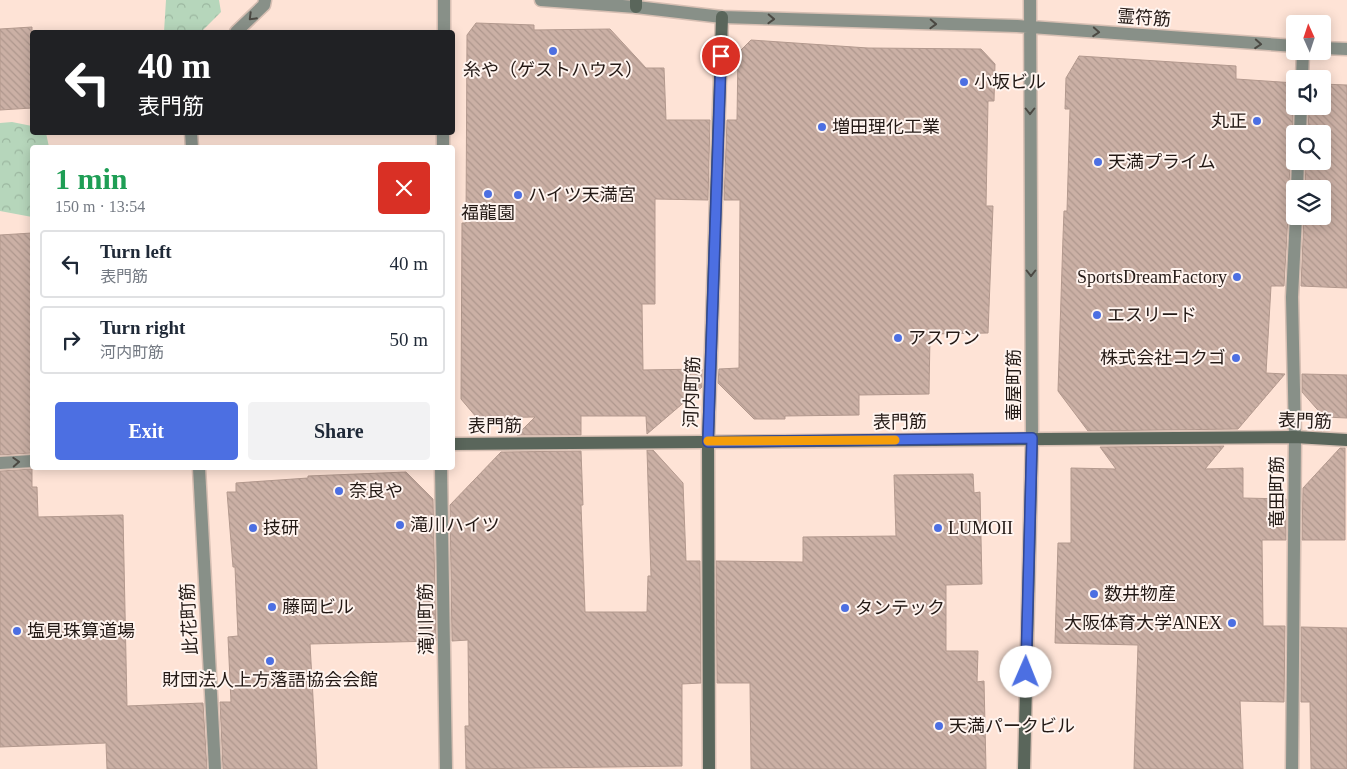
<!DOCTYPE html>
<meta charset="utf-8">
<style>
:root{--surface:#fff;--page:#f2f2f3;--text:#1f2937;--muted:#747a83;--line:#e0e1e3;--accent:#4c6fe2}
body{margin:0;font-family:"Times New Roman","Noto Sans JP",serif;background:var(--page);color:var(--text);height:100vh;display:flex;flex-direction:column;font-size:19px;white-space:nowrap}
*{box-sizing:border-box;margin:0}
p{font-size:16px;color:var(--muted)}
.icon{flex:none;width:28px;height:28px;fill:none;stroke:currentColor;stroke-width:2;stroke-linecap:round;stroke-linejoin:round}
.map{position:relative;flex:1;overflow:hidden}
.details{position:absolute;left:30px;top:145px;width:425px;height:325px;display:flex;flex-direction:column;background:var(--surface);border-radius:5px;box-shadow:0 2px 12px #0003}
.details>*{flex:none}
.guide{position:absolute;left:30px;top:30px;width:425px;height:105px;border-radius:5px;box-shadow:0 2px 12px #0003;background:#202124;color:#fff;overflow:hidden}
.needle{width:32px;rotate:357deg}
.fabs{position:absolute;left:1286px;top:15px;display:grid;gap:10px}
.fabs a{display:grid;place-items:center;width:45px;height:45px;border-radius:5px;background:var(--surface);box-shadow:0 2px 12px #0003;font-size:25px}
.pin{position:absolute;display:grid;place-items:center;width:42px;height:42px;color:#fff;margin:-21px;border:2px solid #fff;border-radius:50%;box-shadow:0 1px 5px #0007}
.me{position:absolute;width:55px;margin:-28px;rotate:1deg;stroke-linejoin:round;filter:drop-shadow(0 0 4px #0008)}
.turn{display:flex;align-items:center;gap:18px;height:105px;padding:0 25px;font-size:22px}
.turn .icon{width:65px;height:65px;stroke-width:2.5}
.turn b{display:block;font-size:35px;line-height:42px}
.round{display:grid;place-items:center;flex:none;width:52px;height:52px;border-radius:5px;background:var(--page)}
.summary{display:flex;align-items:center;justify-content:space-between;height:85px;padding:0 25px}
h1{font-size:30px;font-weight:800;line-height:38px;color:#1e9e55}
.action{display:flex;gap:10px;margin-top:auto;padding:10px 25px}
.action a{flex:1;height:58px;border-radius:5px;background:var(--accent);color:#fff;font-size:20px;font-weight:800;line-height:58px;text-align:center}
.action a+a{background:var(--page);color:var(--text)}
ul{padding:0;list-style:none}
li{display:flex;align-items:center;gap:15px;height:68px;margin:0 10px 8px;padding:0 15px;border:2px solid var(--line);border-radius:5px}
li div{flex:1}
li b{display:block;font-size:19px}
li em{font-style:normal}
.map>svg:first-child{display:block}
.forest{fill:url(#forest-crowns)}
.building{fill:url(#building-back-hatch);stroke:#b3998e}
.lines{fill:none;stroke-linecap:round;stroke-linejoin:round}
.lane-casing{stroke:#d7bfb3;stroke-width:15}
.street-casing{stroke:#d7bfb3;stroke-width:15}
.secondary-casing{stroke:#d7bfb3;stroke-width:15}
.lane{stroke:#889088;stroke-width:12}
.street{stroke:#889088;stroke-width:12}
.secondary{stroke:#5a665b;stroke-width:12}
.oneway{stroke:#4b4943}
.route-casing{stroke:#314893;stroke-width:12}
.route{stroke:#4c6fe2;stroke-width:9}
.slow{stroke:#f59e0b;stroke-width:9}
.poi-dot{fill:#4c6fe2;stroke:#fff4ef;stroke-width:2}
.labels{text-anchor:middle;stroke-width:4;stroke-linejoin:round;paint-order:stroke}
.street-label{font-size:18px;fill:#231915;stroke:#fff4ef}
.poi-label{font-size:18px;fill:#231915;stroke:#fff4ef;text-anchor:start}
</style>
<div class="map">
<svg width="1347" height="769" viewBox="0 0 1347 769">
<defs>
<pattern id="forest-crowns" width="20" height="18" patternUnits="userSpaceOnUse" patternTransform="scale(1.25)"><rect width="20" height="18" fill="#b6d6bb"/><path d="M2 6a3 3 0 1 1 6 0M12 15a3 3 0 1 1 6 0" fill="none" stroke="#9cb7a0"/></pattern>
<pattern id="building-back-hatch" width="6" height="6" patternUnits="userSpaceOnUse" patternTransform="scale(1.25)"><rect width="6" height="6" fill="#cbb0a5"/><path d="M-1 5l2 2M0 0l6 6M5-1l2 2" fill="none" stroke="#ae978d"/></pattern>
</defs>
<rect width="100%" height="100%" fill="#fee3d6"/>
<path class="forest" d="M 166,0 L 219,0 L 221,12 L 201,32 L 164,32 Z
M 12,122 L 32,126 L 32,132 L 46,133 L 49,147 L 32,148 L 32,217 L 0,211 L 0,123 Z"/>
<path class="building" d="M 476,23 L 534,25 L 534,30 L 610,29 L 646,68 L 664,68 L 666,120 L 710,120 L 708,200 L 655,199 L 655,304 L 642,304 L 643,370 L 702,369 L 702,387 L 647,434 L 646,416 L 581,416 L 581,435 L 517,435 L 535,417 L 477,418 L 461,399 L 462,223 L 466,223 L 467,35 Z
M 32,27 L 32,108 L 0,110 L 0,29 Z
M 751,40 L 868,48 L 981,49 L 995,64 L 994,101 L 988,101 L 986,206 L 993,206 L 988,333 L 930,334 L 929,394 L 859,395 L 859,415 L 785,416 L 785,419 L 754,419 L 718,383 L 719,369 L 739,368 L 740,200 L 724,200 L 727,120 L 737,120 L 738,53 Z
M 1079,56 L 1236,66 L 1236,79 L 1295,83 L 1292,134 L 1295,140 L 1295,154 L 1290,161 L 1289,189 L 1290,193 L 1295,197 L 1295,208 L 1289,211 L 1288,216 L 1284,286 L 1271,286 L 1266,373 L 1285,374 L 1238,429 L 1088,431 L 1058,391 L 1063,237 L 1064,211 L 1067,211 L 1070,109 L 1065,109 L 1066,78 Z
M 1322,84 L 1347,85 L 1347,288 L 1301,286 L 1304,216 L 1322,216 L 1322,189 L 1305,189 L 1306,161 L 1322,161 L 1322,134 L 1308,134 L 1309,106 L 1322,106 Z
M 32,233 L 32,453 L 0,455 L 0,235 Z
M 1302,374 L 1347,375 L 1347,418 L 1324,417 L 1302,392 Z
M 1224,446 L 1205,469 L 1243,468 L 1243,498 L 1286,499 L 1286,540 L 1262,540 L 1263,626 L 1285,626 L 1284,702 L 1240,701 L 1243,769 L 1134,769 L 1138,645 L 1055,643 L 1058,543 L 1071,543 L 1071,468 L 1116,469 L 1100,447 Z
M 1340,448 L 1345,448 L 1345,540 L 1302,540 L 1303,488 Z
M 647,450 L 653,450 L 683,483 L 686,561 L 700,561 L 701,683 L 682,684 L 682,766 L 466,769 L 465,726 L 469,726 L 468,640 L 452,641 L 450,505 L 501,452 L 581,451 L 583,505 L 581,505 L 585,612 L 647,612 L 648,576 L 651,576 Z
M 32,469 L 32,487 L 37,487 L 38,517 L 123,515 L 127,706 L 203,703 L 207,769 L 107,769 L 106,743 L 0,747 L 0,471 Z
M 406,472 L 433,499 L 436,641 L 310,644 L 317,769 L 223,769 L 220,702 L 231,702 L 228,637 L 238,636 L 235,567 L 233,567 L 227,492 L 236,492 L 236,483 L 308,478 L 308,476 Z
M 973,474 L 974,493 L 980,492 L 982,584 L 946,585 L 946,651 L 978,651 L 977,682 L 984,681 L 986,769 L 751,769 L 750,683 L 717,683 L 716,561 L 803,562 L 803,537 L 896,536 L 894,475 Z
M 1301,627 L 1347,628 L 1347,769 L 1311,769 L 1310,702 L 1301,702 Z"/>
<g class="lines">
<g class="lane-casing">
<path id="lane" d="M 444,32 L 444,0
M 443,148 L 443,132
M 441,468 L 446,769"/>
</g>
<g class="street-casing">
<path id="street" d="M 541,0 L 636,7 L 722,17 L 1017,26 L 1295,46
M 1030,0 L 1032,438
M 236,32 L 264,5 L 265,0
M 1322,48 L 1347,49
M 1302,79 L 1303,51
M 191,132 L 192,148
M 1300,134 L 1301,106
M 1297,189 L 1298,161
M 0,463 L 32,461
M 199,468 L 215,769
M 1292,769 L 1295,437 L 1292,297 L 1296,216"/>
</g>
<g class="secondary-casing">
<path id="secondary" d="M 636,7 L 636,0
M 452,444 L 1295,437 L 1347,440
M 709,769 L 708,442 L 722,17
M 1024,769 L 1032,438"/>
</g>
<use href="#lane" class="lane"/>
<use href="#street" class="street"/>
<use href="#secondary" class="secondary"/>
</g>
<defs><path id="oneway-chevron" d="M-2-3.5L2.5 0L-2 3.5" fill="none" stroke-width="1.6" stroke-linecap="round" stroke-linejoin="round" transform="scale(1.25)"/></defs>
<g class="oneway">
<use href="#oneway-chevron" transform="translate(252 17) rotate(135)"/>
<use href="#oneway-chevron" transform="translate(771 19) rotate(2)"/>
<use href="#oneway-chevron" transform="translate(933 24) rotate(2)"/>
<use href="#oneway-chevron" transform="translate(1096 32) rotate(4)"/>
<use href="#oneway-chevron" transform="translate(1258 44) rotate(4)"/>
<use href="#oneway-chevron" transform="translate(1030 111) rotate(90)"/>
<use href="#oneway-chevron" transform="translate(1031 273) rotate(90)"/>
<use href="#oneway-chevron" transform="translate(16 462) rotate(-3)"/>
</g>
<g class="lines">
<g class="route-casing">
<path id="route" d="M 721,56 L 708,442 L 1032,438 L 1026,672"/>
</g>
<use href="#route" class="route"/>
<path class="slow" d="M 708,441 L 895,440"/>
</g>
<g class="poi-dot">
<circle cx="553" cy="51" r="5"/>
<circle cx="964" cy="82" r="5"/>
<circle cx="1257" cy="121" r="5"/>
<circle cx="822" cy="127" r="5"/>
<circle cx="1098" cy="162" r="5"/>
<circle cx="488" cy="194" r="5"/>
<circle cx="518" cy="195" r="5"/>
<circle cx="1237" cy="277" r="5"/>
<circle cx="1097" cy="315" r="5"/>
<circle cx="898" cy="338" r="5"/>
<circle cx="1236" cy="358" r="5"/>
<circle cx="339" cy="491" r="5"/>
<circle cx="400" cy="525" r="5"/>
<circle cx="253" cy="528" r="5"/>
<circle cx="938" cy="528" r="5"/>
<circle cx="1094" cy="594" r="5"/>
<circle cx="272" cy="607" r="5"/>
<circle cx="845" cy="608" r="5"/>
<circle cx="1232" cy="623" r="5"/>
<circle cx="17" cy="631" r="5"/>
<circle cx="270" cy="661" r="5"/>
<circle cx="939" cy="726" r="5"/>
</g>
<g class="labels">
<g class="street-label">
<text transform="translate(1144 18) rotate(4)" y="6">霊符筋</text>
<text transform="translate(1014 385) rotate(-90)" y="6">壷屋町筋</text>
<text transform="translate(692 392) rotate(-88)" y="6">河内町筋</text>
<text transform="translate(1305 421) rotate(2)" y="6">表門筋</text>
<text transform="translate(900 422) rotate(-1)" y="6">表門筋</text>
<text x="495" y="432">表門筋</text>
<text transform="translate(1277 492) rotate(-90)" y="6">竜田町筋</text>
<text transform="translate(189 619) rotate(-93)" y="6">此花町筋</text>
<text transform="translate(426 619) rotate(-91)" y="6">滝川町筋</text>
</g>
<g class="poi-label">
<text x="553" y="76" text-anchor="middle">糸や（ゲストハウス）</text>
<text x="974" y="88">小坂ビル</text>
<text x="1247" y="127" text-anchor="end">丸正</text>
<text x="832" y="133">増田理化工業</text>
<text x="1108" y="168">天満プライム</text>
<text x="528" y="201">ハイツ天満宮</text>
<text x="488" y="219" text-anchor="middle">福龍園</text>
<text x="1227" y="283" text-anchor="end">SportsDreamFactory</text>
<text x="1107" y="321">エスリード</text>
<text x="908" y="344">アスワン</text>
<text x="1226" y="364" text-anchor="end">株式会社コクゴ</text>
<text x="349" y="497">奈良や</text>
<text x="410" y="531">滝川ハイツ</text>
<text x="263" y="534">技研</text>
<text x="948" y="534">LUMOII</text>
<text x="1104" y="600">数井物産</text>
<text x="282" y="613">藤岡ビル</text>
<text x="855" y="614">タンテック</text>
<text x="1222" y="629" text-anchor="end">大阪体育大学ANEX</text>
<text x="27" y="637">塩見珠算道場</text>
<text x="270" y="686" text-anchor="middle">財団法人上方落語協会会館</text>
<text x="949" y="732">天満パークビル</text>
</g>
</g>
</svg>
<div class="fabs">
<a><svg class="needle" viewBox="-14 -14 28 28"><path d="M0-13l5 13h-10z" fill="#e53935"/><path d="M0 13l5-13h-10z" fill="#747a83"/></svg></a>
<a><svg class="icon" aria-label="sound" viewBox="0 0 24 24"><path d="M4 9h4l5-4v14l-5-4H4zM17 9q2 3 0 6"/></svg></a>
<a><svg class="icon" aria-label="search" viewBox="0 0 24 24"><circle cx="10" cy="10" r="6"/><path d="M15 15l6 6"/></svg></a>
<a><svg class="icon" aria-label="layers" viewBox="0 0 24 24"><path d="M12 4l9 5-9 5-9-5zM3 14l9 5 9-5"/></svg></a>
</div>
<div class="pin" style="left:721px;top:56px;background:#d93025"><svg class="icon" aria-label="arrive" viewBox="0 0 24 24"><path d="M6 21V4h12l-3 4 3 4H6"/></svg></div>
<svg class="me" style="left:1026px;top:672px" viewBox="-20 -20 40 40"><circle r="19" fill="#fff"/><path d="M0-13L10 11 0 6-10 11z" fill="#4c6fe2"/></svg>
<div class="guide">
<div class="turn"><svg class="icon" aria-label="left" viewBox="0 0 24 24"><path d="M17 20v-9H6M10 6l-5 5 5 5"/></svg><div><b>40 m</b>表門筋</div></div>
</div>
<section class="details">
<div class="summary"><div><h1>1 min</h1><p>150 m · 13:54</p></div><a class="round" style="background:#d93025;color:#fff"><svg class="icon" aria-label="close" viewBox="0 0 24 24"><path d="M6 6l12 12M18 6L6 18"/></svg></a></div>
<ul>
<li><svg class="icon" aria-label="left" viewBox="0 0 24 24"><path d="M17 20v-9H6M10 6l-5 5 5 5"/></svg><div><b>Turn left</b><p>表門筋</p></div><em>40 m</em></li>
<li><svg class="icon" aria-label="right" viewBox="0 0 24 24"><path d="M7 20v-9h11M14 6l5 5-5 5"/></svg><div><b>Turn right</b><p>河内町筋</p></div><em>50 m</em></li>
</ul>
<div class="action"><a>Exit</a><a>Share</a></div>
</section>
</div>
